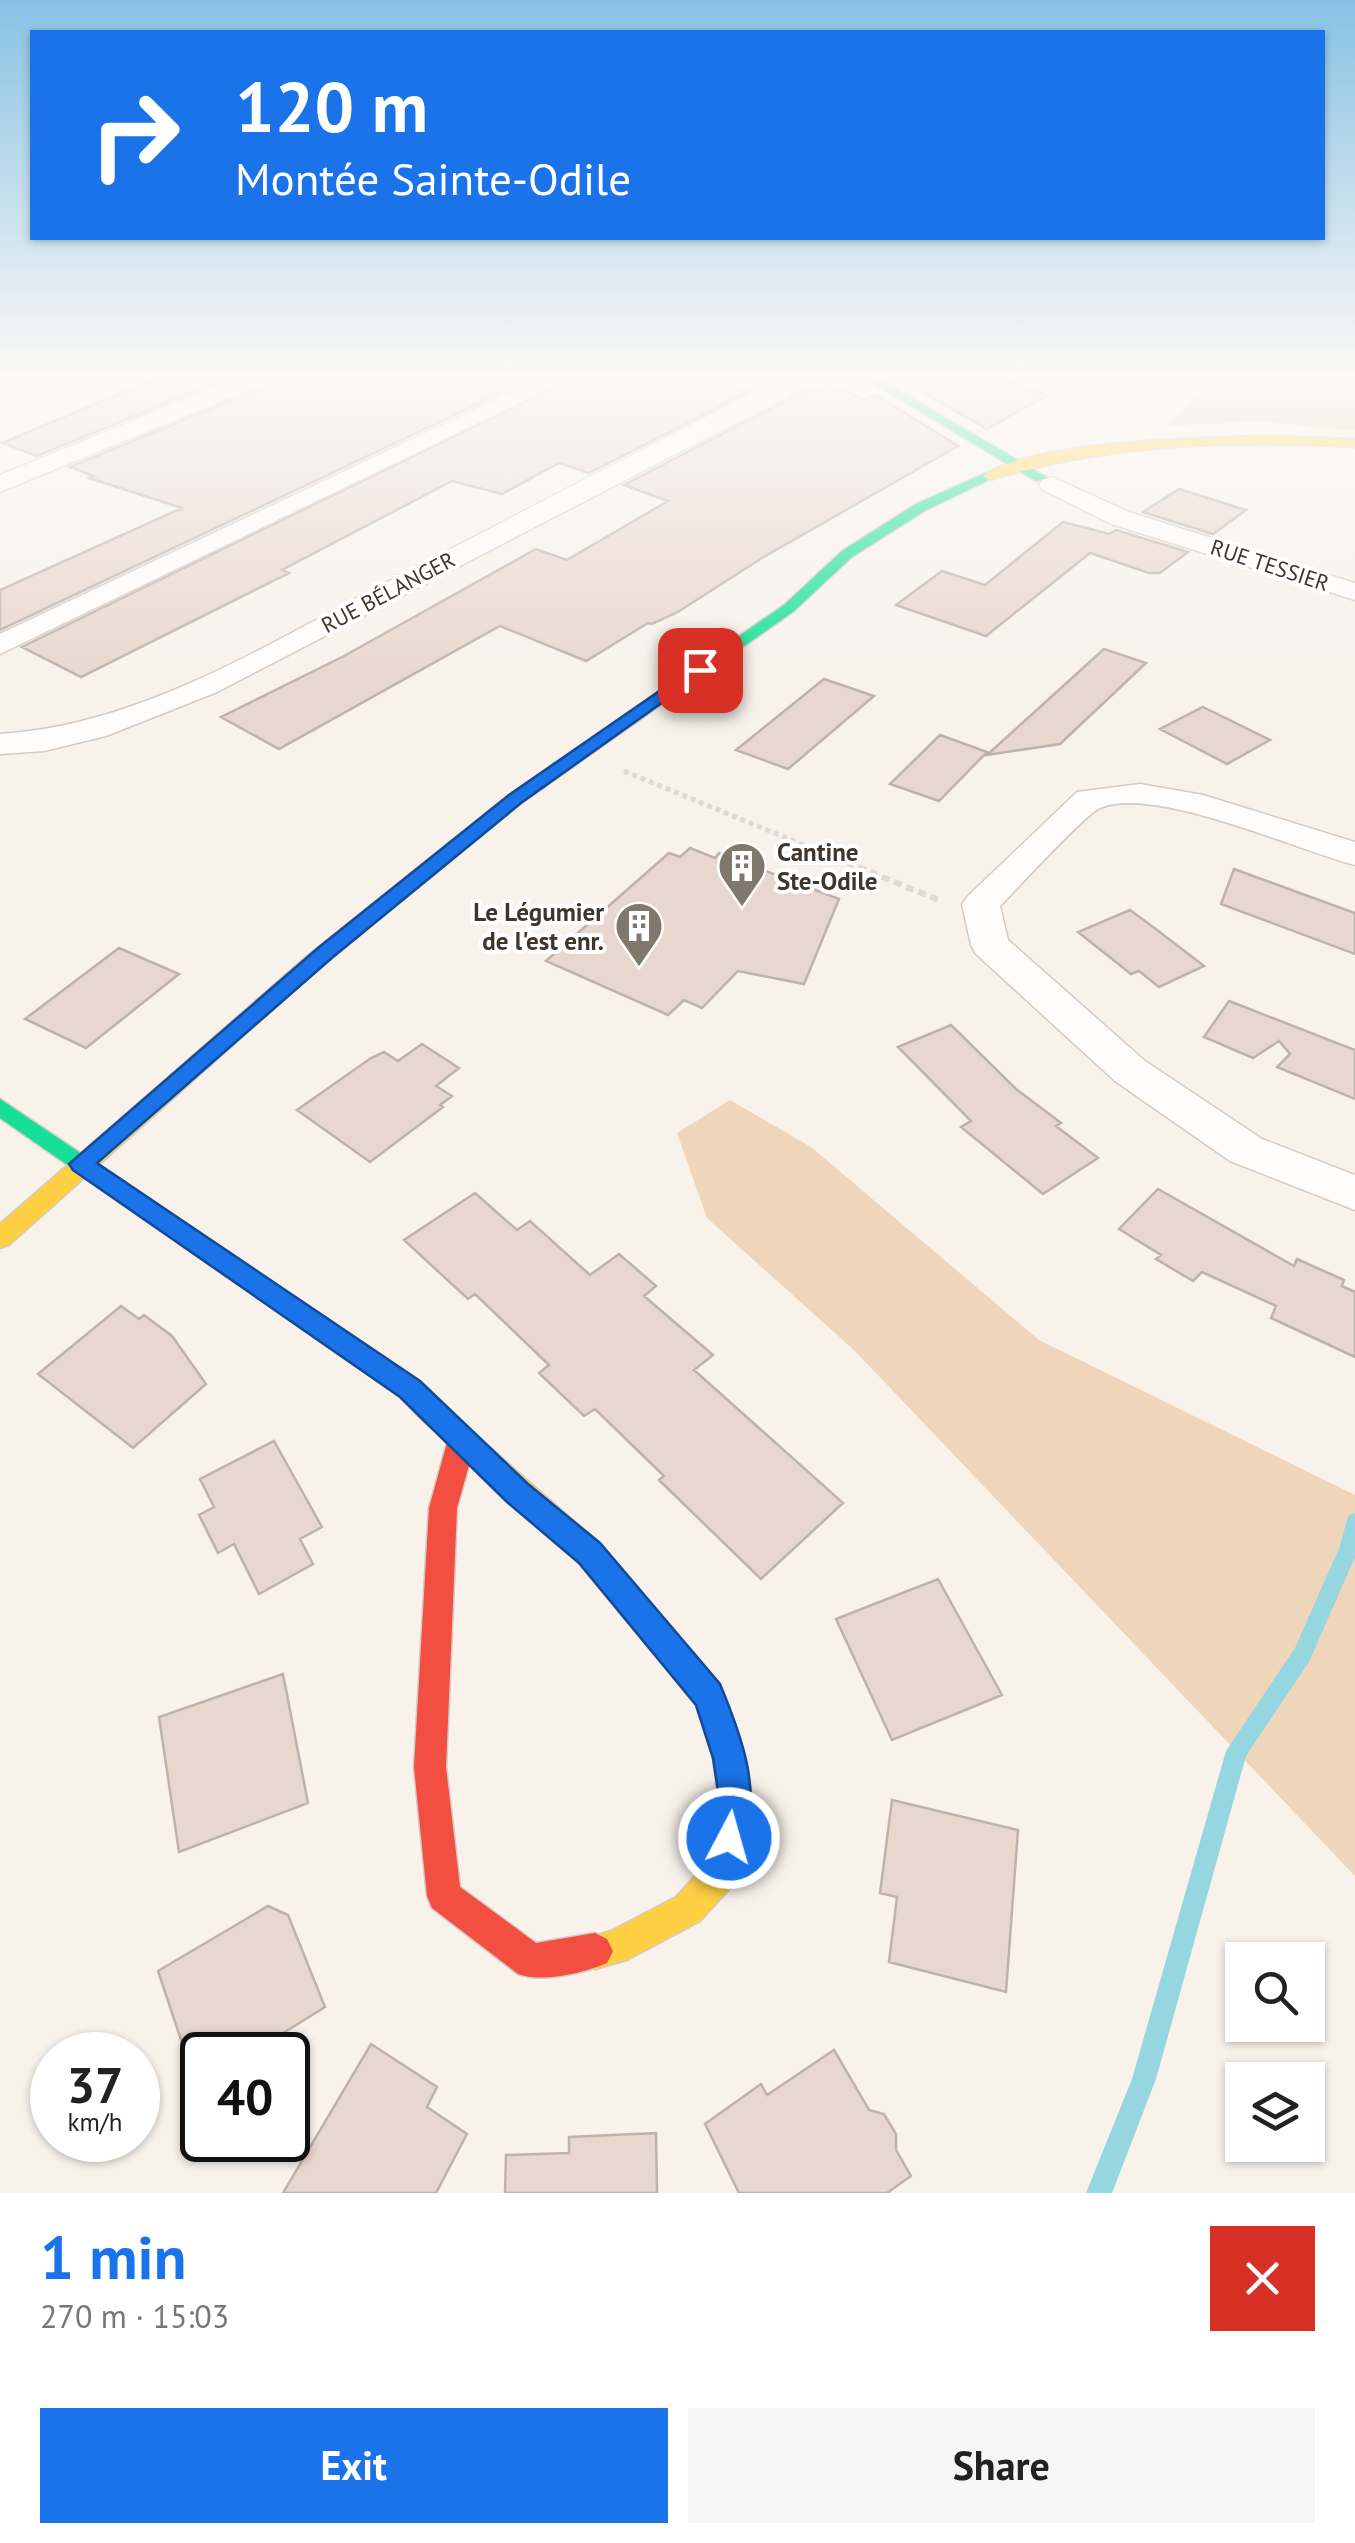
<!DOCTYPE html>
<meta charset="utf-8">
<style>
:root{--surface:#fff;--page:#f6f6f6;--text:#222;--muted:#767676;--accent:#1a73e8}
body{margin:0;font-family:"PT Sans",sans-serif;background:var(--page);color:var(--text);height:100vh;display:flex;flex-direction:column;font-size:38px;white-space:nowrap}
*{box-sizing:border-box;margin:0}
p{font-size:32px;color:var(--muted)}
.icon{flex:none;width:55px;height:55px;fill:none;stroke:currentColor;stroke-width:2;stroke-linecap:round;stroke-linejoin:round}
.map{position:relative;height:2193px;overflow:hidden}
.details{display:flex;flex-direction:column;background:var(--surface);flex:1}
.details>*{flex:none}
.banner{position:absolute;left:30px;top:30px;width:1295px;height:210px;border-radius:0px;box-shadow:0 2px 8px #0004;background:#1a73e8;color:#fff;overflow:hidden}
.controls{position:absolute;left:1225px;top:1942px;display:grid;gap:20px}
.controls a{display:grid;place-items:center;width:100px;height:100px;border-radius:0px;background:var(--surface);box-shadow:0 2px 8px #0004;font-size:50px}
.speed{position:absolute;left:30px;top:2032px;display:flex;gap:20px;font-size:50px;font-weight:700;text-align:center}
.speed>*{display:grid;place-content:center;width:130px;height:130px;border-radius:50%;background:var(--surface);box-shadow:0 2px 8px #0004;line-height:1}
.speed small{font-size:25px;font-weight:400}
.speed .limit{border:5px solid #111;border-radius:15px;background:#fff;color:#111}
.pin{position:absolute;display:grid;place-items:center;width:85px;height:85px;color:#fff;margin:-42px;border-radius:20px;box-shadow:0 5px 15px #0006}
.me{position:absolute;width:110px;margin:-55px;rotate:6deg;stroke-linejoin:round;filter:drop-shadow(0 0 8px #0008)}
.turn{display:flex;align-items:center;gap:35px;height:210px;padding:0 40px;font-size:45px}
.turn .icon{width:130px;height:130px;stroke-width:2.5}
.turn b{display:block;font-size:70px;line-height:85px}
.round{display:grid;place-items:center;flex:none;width:105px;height:105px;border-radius:0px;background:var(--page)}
.overview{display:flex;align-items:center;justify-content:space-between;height:170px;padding:0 40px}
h1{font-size:60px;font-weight:700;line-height:75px;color:var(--accent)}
.cta{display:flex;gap:20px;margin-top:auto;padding:20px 40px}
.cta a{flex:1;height:115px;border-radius:0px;background:var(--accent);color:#fff;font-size:40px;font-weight:700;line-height:115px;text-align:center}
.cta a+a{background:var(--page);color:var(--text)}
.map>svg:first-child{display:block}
.green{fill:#efd6bb}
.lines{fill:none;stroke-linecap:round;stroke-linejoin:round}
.stream{fill:#95d6e0;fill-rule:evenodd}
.building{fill:#e8d7ce;stroke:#bdb3ad;stroke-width:2.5}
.street-casing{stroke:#d3cbc3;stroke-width:3}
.fast-casing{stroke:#d3cbc3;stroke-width:3}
.slow-casing{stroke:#d3cbc3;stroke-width:3}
.jam-casing{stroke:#d3cbc3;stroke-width:3}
.path-far1{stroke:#dcdad7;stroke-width:5;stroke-dasharray:5 4;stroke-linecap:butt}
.path{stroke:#dcdad7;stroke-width:6;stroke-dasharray:8 5;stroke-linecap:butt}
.street{fill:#fefdfc;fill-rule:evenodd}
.fast{fill:#16e098;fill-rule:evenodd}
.slow{fill:#ffcf43;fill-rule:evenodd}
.jam{fill:#f24e42;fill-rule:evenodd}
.route{fill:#1a73e8;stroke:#114b97;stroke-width:2.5}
.labels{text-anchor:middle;stroke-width:8;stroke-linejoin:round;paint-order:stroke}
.far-street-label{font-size:22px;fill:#3f3529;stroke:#fff}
.poi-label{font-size:25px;font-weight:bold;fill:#3f3529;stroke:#fff;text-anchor:start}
</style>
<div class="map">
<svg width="1355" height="2193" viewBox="0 0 1355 2193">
<rect width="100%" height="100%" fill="#f8f2eb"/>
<path class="green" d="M 1220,375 L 1355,375 L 1355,431 L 1259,421 L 1166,426 Z
M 730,1100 L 811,1147 L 1039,1340 L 1355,1495 L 1355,1876 L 855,1351 L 707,1218 L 677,1133 Z"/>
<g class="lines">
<path class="stream" d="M 1355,1513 L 1355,1557 L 1309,1662 L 1246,1756 L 1156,2079 L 1112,2193 L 1086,2193 L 1132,2079 L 1226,1751 L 1295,1648 L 1340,1546 L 1348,1516 Z"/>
</g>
<path class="building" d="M 164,375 L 235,375 L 37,456 L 2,443 Z
M 279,375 L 539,375 L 0,630 L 0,590 L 182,508 L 89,478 L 94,476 L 70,467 L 273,383 Z
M 580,375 L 695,375 L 750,391 L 589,473 L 559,463 L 502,494 L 452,481 L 282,570 L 289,573 L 81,677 L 22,647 Z
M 919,375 L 987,375 L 1047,395 L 987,429 L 905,382 Z
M 824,387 L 839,389 L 865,400 L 876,395 L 958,446 L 762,558 L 678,612 L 652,624 L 648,623 L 586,661 L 500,626 L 279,749 L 221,717 L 344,656 L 536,549 L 567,560 L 668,501 L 624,485 L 799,394 Z
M 1179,489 L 1246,510 L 1213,534 L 1143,512 Z
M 1063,522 L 1109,534 L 1116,530 L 1188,552 L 1160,573 L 1149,573 L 1090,553 L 986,636 L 896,605 L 942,571 L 985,585 Z
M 1104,649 L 1146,663 L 1060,744 L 987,755 Z
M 824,679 L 874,696 L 788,769 L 736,750 Z
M 1203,707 L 1270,740 L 1227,764 L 1160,729 Z
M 940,735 L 987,752 L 939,801 L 890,784 Z
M 690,848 L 715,858 L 719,853 L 839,899 L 804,984 L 738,971 L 702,1008 L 684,1000 L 668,1015 L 546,961 L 669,853 L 680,857 Z
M 1234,869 L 1355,913 L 1355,954 L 1221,904 Z
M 1130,910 L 1157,930 L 1204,966 L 1159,987 L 1139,971 L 1131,974 L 1078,932 Z
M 119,948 L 179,974 L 86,1048 L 25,1019 Z
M 1229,1001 L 1355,1050 L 1355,1099 L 1277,1067 L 1290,1054 L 1279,1041 L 1253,1058 L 1204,1037 Z
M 951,1025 L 1016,1089 L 1061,1123 L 1056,1126 L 1098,1158 L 1043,1194 L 961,1127 L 971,1121 L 898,1047 Z
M 422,1044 L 459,1068 L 436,1086 L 452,1096 L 440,1105 L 443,1107 L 370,1162 L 297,1110 L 371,1058 L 384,1052 L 398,1061 Z
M 1158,1189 L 1294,1266 L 1297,1259 L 1344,1280 L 1342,1286 L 1355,1292 L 1355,1357 L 1271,1318 L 1276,1306 L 1202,1272 L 1193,1281 L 1156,1259 L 1161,1255 L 1119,1229 Z
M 475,1193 L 517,1230 L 530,1221 L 590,1275 L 619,1254 L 656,1286 L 644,1296 L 713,1355 L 694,1370 L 843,1503 L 761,1579 L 659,1480 L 664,1476 L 595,1409 L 584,1416 L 539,1373 L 549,1365 L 475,1294 L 468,1299 L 404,1240 Z
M 121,1306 L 139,1319 L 144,1315 L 172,1336 L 206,1384 L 133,1448 L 38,1374 Z
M 274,1441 L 322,1527 L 300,1539 L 313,1564 L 259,1594 L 234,1544 L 218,1553 L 199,1515 L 214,1507 L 200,1479 Z
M 938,1579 L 1002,1695 L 892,1740 L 836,1619 Z
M 283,1674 L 308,1803 L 179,1852 L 159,1717 Z
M 892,1800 L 1018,1830 L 1006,1992 L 889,1962 L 897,1897 L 880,1893 Z
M 268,1906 L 288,1915 L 325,2007 L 248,2055 L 186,2055 L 158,1971 Z
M 371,2044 L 437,2087 L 427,2107 L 467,2134 L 436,2193 L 283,2193 Z
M 834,2050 L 869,2110 L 884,2114 L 896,2134 L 896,2150 L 911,2176 L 887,2193 L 739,2193 L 705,2124 L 761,2084 L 767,2095 Z
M 656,2133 L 657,2193 L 505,2193 L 506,2155 L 569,2153 L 569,2137 Z"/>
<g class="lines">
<g class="street-casing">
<path id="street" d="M 245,375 L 275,375 L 272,380 L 0,492 L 0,475 Z
M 548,375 L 577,375 L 0,654 L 0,634 Z
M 798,375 L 828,375 L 217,692 L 106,736 L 44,751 L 0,754 L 0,734 C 139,726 266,645 387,582 C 504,521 621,460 739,400 Z
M 1052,477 L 1129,512 L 1355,583 L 1355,600 L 1111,524 L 1043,490 L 1039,485 L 1043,480 Z
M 1140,784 L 1203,795 L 1355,842 L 1355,865 C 1297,850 1153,785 1100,808 C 1084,815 1017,889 1000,906 L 1008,940 L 1145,1061 L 1262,1139 L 1355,1175 L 1355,1210 L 1230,1161 L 1115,1081 L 976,954 L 971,945 L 962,904 L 968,896 L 1077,792 Z"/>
</g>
<g class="fast-casing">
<path id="fast" d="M 859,375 L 873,375 L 1048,478 L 1036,481 Z
M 985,473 L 997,476 L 926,510 L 852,557 L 794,611 L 521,803 L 319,968 L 305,968 L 302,963 L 305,958 L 509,795 L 784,605 L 842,551 L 916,504 Z
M 0,1099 L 419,1381 L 462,1426 L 458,1434 C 435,1442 416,1412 401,1397 L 0,1118 Z"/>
</g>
<g class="slow-casing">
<path id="slow" d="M 1269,436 L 1355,439 L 1355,447 C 1232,440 1108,444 990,480 L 983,476 C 1031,441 1205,437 1269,436 Z
M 312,956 L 319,958 L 322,963 L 319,968 L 9,1245 L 0,1248 L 0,1224 L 305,958 Z
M 462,1428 L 472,1432 L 599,1543 L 720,1685 L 745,1758 L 753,1804 L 733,1885 L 700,1921 L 627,1960 L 595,1969 L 583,1963 L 577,1951 L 583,1939 L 611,1931 L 676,1897 L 706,1864 L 719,1804 L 713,1758 L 696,1705 L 579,1563 L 452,1448 L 448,1440 L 452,1432 Z"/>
</g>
<g class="jam-casing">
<path id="jam" d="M 448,1414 L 458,1418 L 476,1440 L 457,1508 L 446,1767 L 460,1887 L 536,1943 L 595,1933 L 607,1939 L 613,1951 L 607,1963 C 584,1973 542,1983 518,1974 L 432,1908 L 427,1896 L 414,1767 L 429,1508 L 447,1443 L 434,1426 L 438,1418 Z"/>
</g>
<path class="path-far1" d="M 624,771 L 840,860"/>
<path class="path" d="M 834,857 L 941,901"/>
<use href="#street" class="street"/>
<use href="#fast" class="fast"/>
<use href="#slow" class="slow"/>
<use href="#jam" class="jam"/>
</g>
<linearGradient id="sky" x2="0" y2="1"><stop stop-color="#87c2e5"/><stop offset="0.55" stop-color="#fcf9f6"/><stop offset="1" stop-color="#fcf9f6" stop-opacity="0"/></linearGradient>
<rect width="1355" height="682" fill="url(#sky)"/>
<path class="route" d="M 694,667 L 708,670 L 521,803 L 333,957 L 97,1163 L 420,1381 L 528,1484 L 600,1543 L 720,1684 C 742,1737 764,1795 741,1850 L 729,1855 L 717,1850 L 712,1838 L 720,1804 L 713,1758 L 696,1705 L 579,1563 L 507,1502 L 400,1397 L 73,1170 L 69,1164 L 318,948 L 509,795 Z"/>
<defs>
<g id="building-pin" transform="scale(2.5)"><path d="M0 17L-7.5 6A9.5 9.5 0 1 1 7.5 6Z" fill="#80776d" stroke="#fff"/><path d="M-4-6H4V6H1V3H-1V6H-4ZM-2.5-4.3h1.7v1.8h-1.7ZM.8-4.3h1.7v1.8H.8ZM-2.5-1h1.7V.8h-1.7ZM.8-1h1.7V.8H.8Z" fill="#fff"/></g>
</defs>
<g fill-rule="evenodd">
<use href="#building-pin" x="742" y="866"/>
<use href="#building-pin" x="639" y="926"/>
</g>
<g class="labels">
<g class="far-street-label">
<text transform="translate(1270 565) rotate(18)" y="8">RUE TESSIER</text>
<text transform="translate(388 592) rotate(-28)" y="8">RUE BÉLANGER</text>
</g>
<g class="poi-label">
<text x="777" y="861">Cantine<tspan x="777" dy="29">Ste-Odile</tspan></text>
<text x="604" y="921" text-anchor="end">Le Légumier<tspan x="604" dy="29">de l'est enr.</tspan></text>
</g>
</g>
</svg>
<div class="controls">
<a><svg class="icon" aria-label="search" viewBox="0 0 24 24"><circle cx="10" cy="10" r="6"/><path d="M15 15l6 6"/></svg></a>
<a><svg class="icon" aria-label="layers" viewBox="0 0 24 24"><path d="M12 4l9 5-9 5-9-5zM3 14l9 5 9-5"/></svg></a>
</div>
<div class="speed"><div>37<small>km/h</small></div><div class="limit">40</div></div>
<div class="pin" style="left:700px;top:670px;background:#d93025"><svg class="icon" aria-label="arrive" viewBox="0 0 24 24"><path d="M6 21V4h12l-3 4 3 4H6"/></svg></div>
<svg class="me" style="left:729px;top:1838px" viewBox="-20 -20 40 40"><circle r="17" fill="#1a73e8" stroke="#fff" stroke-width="3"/><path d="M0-11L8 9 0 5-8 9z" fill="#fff"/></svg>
<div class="banner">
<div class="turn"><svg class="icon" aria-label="right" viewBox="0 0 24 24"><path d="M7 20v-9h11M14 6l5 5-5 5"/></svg><div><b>120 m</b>Montée Sainte-Odile</div></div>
</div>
</div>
<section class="details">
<div class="overview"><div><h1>1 min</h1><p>270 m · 15:03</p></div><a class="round" style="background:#d93025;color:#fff"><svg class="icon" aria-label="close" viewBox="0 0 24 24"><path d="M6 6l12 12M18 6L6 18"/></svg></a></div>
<div class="cta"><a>Exit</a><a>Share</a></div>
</section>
